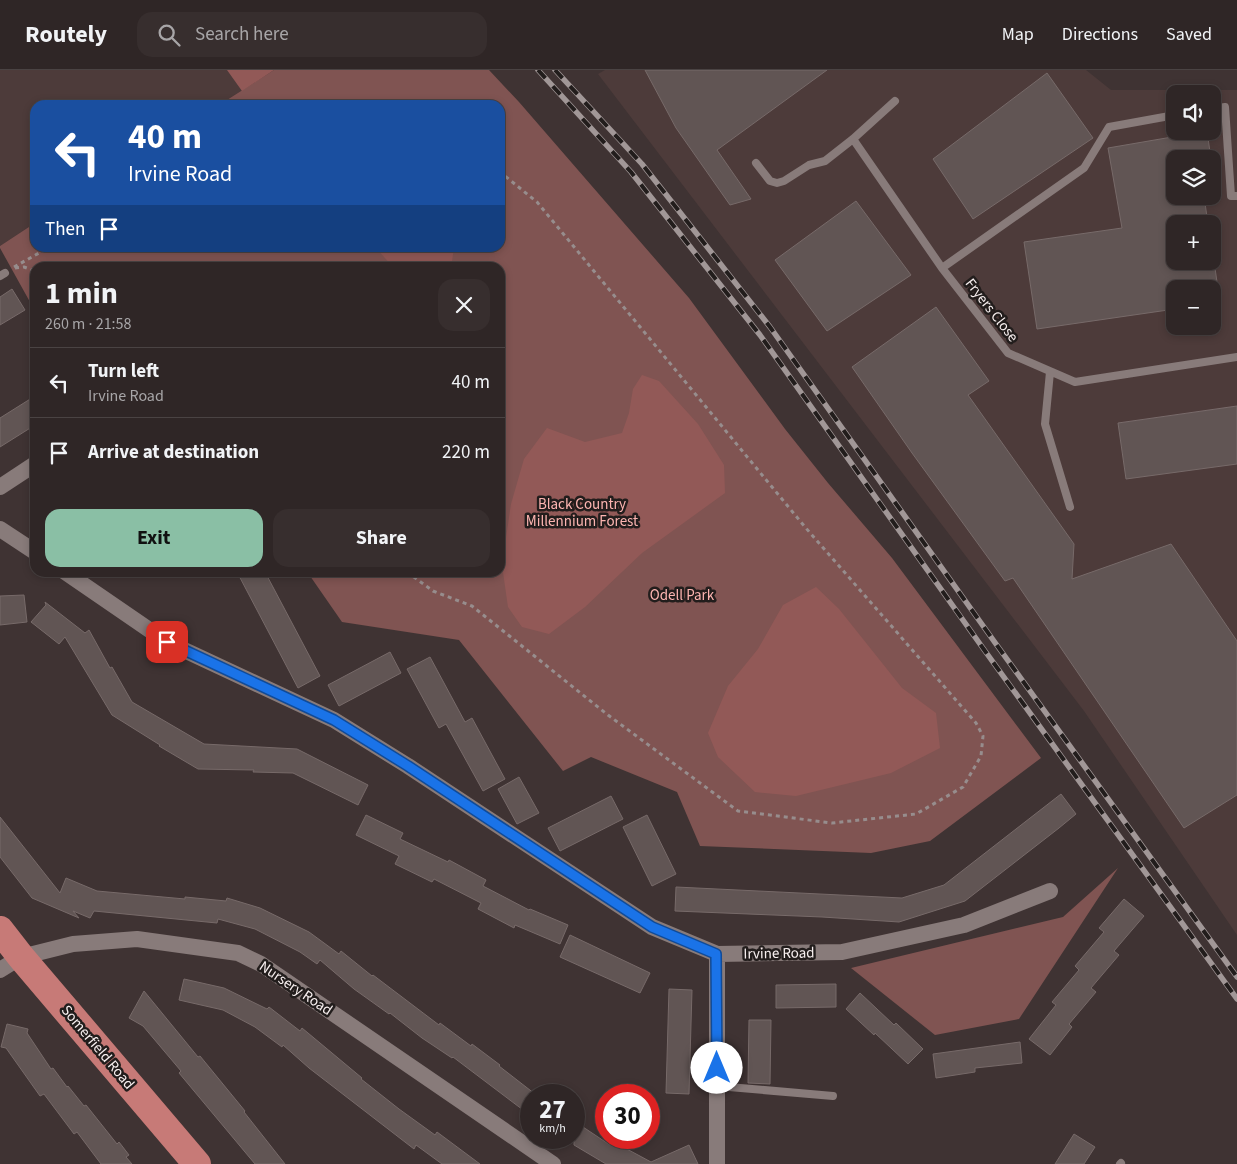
<!DOCTYPE html>
<meta charset="utf-8">
<style>
:root{--surface:#2f2626;--page:#372e2e;--text:#f1f3f6;--muted:#a7a5a7;--line:#4a4343;--accent:#8abfa5}
body{margin:0;font-family:"Source Sans 3",sans-serif;background:var(--page);color:var(--text);height:100vh;display:flex;flex-direction:column;font-size:19px;white-space:nowrap}
*{box-sizing:border-box;margin:0}
p{font-size:16px;color:var(--muted)}
.icon{flex:none;width:28px;height:28px;fill:none;stroke:currentColor;stroke-width:2;stroke-linecap:round;stroke-linejoin:round}
.map{position:relative;flex:1;overflow:hidden}
.details{position:absolute;left:30px;top:192px;width:475px;height:315px;display:flex;flex-direction:column;background:var(--surface);border-radius:15px;box-shadow:0 2px 8px #0003,0 0 0 1px var(--line)}
.details>*{flex:none}
.top-card{position:absolute;left:30px;top:30px;width:475px;height:152px;border-radius:15px;box-shadow:0 2px 8px #0003,0 0 0 1px var(--line);background:#1a4fa0;color:#fff;overflow:hidden}
.tools{position:absolute;left:1166px;top:15px;display:grid;gap:10px}
.tools a{display:grid;place-items:center;width:55px;height:55px;border-radius:10px;background:var(--surface);box-shadow:0 2px 8px #0003,0 0 0 1px var(--line);font-size:25px}
.speed{position:absolute;left:520px;top:1014px;display:flex;gap:10px;font-size:25px;font-weight:700;text-align:center}
.speed>*{display:grid;place-content:center;width:65px;height:65px;border-radius:50%;background:var(--surface);box-shadow:0 2px 8px #0003,0 0 0 1px var(--line);line-height:1}
.speed small{font-size:12px;font-weight:400}
.speed .limit{border:8px solid #d22;background:#fff;color:#111}
.pin{position:absolute;display:grid;place-items:center;width:42px;height:42px;color:#fff;margin:-21px;border-radius:10px;box-shadow:0 2px 8px #0006}
.me{position:absolute;width:55px;margin:-28px;rotate:0deg;stroke-linejoin:round;filter:drop-shadow(0 0 4px #0008)}
.turn{display:flex;align-items:center;gap:18px;height:105px;padding:0 15px;font-size:22px}
.turn .icon{width:65px;height:65px;stroke-width:2.5}
.turn b{display:block;font-size:35px;line-height:42px}
.then{display:flex;align-items:center;height:48px;padding:0 15px;background:#0003;gap:10px;font-size:19px}
.round{display:grid;place-items:center;flex:none;width:52px;height:52px;border-radius:15px;background:var(--page)}
.overview{display:flex;align-items:center;justify-content:space-between;height:85px;padding:0 15px}
h1{font-size:30px;font-weight:700;line-height:38px}
.action{display:flex;gap:10px;margin-top:auto;padding:10px 15px}
.action a{flex:1;height:58px;border-radius:15px;background:var(--accent);color:#111;font-size:20px;font-weight:700;line-height:58px;text-align:center}
.action a+a{background:var(--page);color:var(--text)}
ul{padding:0;list-style:none}
li{display:flex;align-items:center;gap:15px;height:70px;padding:0 15px;border-top:1px solid var(--line)}
li div{flex:1}
li b{display:block;font-size:19px}
li em{font-style:normal}
header{display:flex;align-items:center;gap:30px;box-sizing:border-box;height:70px;padding:0 25px;background:var(--surface);border-bottom:1px solid var(--line)}
header strong{font-size:24px}
nav{display:flex;gap:28px;margin-inline-start:auto;font-size:18px}
.search{width:350px;height:45px;background:var(--page);display:flex;align-items:center;gap:12px;box-sizing:border-box;padding:0 18px;border-radius:15px;color:var(--muted);font-size:19px}
.map>svg:first-child{display:block}
.built{fill:#4d3b3a;fill-rule:evenodd}
.green{fill:#805452}
.forest{fill:#925957}
.building{fill:#615554;stroke:#776a69}
.lines{fill:none;stroke-linecap:round;stroke-linejoin:round}
.path{stroke:#978d8d;stroke-width:3;stroke-dasharray:4 4;stroke-linecap:butt}
.service{stroke:#887b7a;stroke-width:8}
.minor{stroke:#887b7a;stroke-width:16}
.trunk{stroke:#c77a77;stroke-width:28}
.rail-casing{stroke:#a19797;stroke-width:5.5}
.rail{stroke:#221d1c;stroke-width:4;stroke-dasharray:11;stroke-linecap:butt}
.route-casing{stroke:#114b97;stroke-width:12}
.route{stroke:#1a73e8;stroke-width:9}
.labels{text-anchor:middle;stroke-width:5;stroke-linejoin:round;paint-order:stroke}
.street-label{font-size:15px;fill:#f8f0f0;stroke:#221d1c}
.park-label{font-size:15px;fill:#fdb5b1;stroke:#221d1c}
</style>
<header>
<strong>Routely</strong>
<div class="search"><svg class="icon" aria-label="search" viewBox="0 0 24 24"><circle cx="10" cy="10" r="6"/><path d="M15 15l6 6"/></svg>Search here</div>
<nav><a>Map</a><a>Directions</a><a>Saved</a></nav>
</header>
<div class="map">
<svg width="1237" height="1094" viewBox="0 0 1237 1094">
<rect width="100%" height="100%" fill="#3f3333"/>
<path class="built" d="M 0,0 L 274,0 L 219,35 L 35,35 L 35,153 L 0,176 Z
M 605,0 L 1086,0 L 1111,20 L 1237,20 L 1237,865 L 1084,641 L 598,4 ZM 1175,24 L 1212,24 L 1212,61 L 1175,61 ZM 1175,89 L 1212,89 L 1212,126 L 1175,126 ZM 1175,154 L 1212,154 L 1212,191 L 1175,191 ZM 1175,219 L 1212,219 L 1212,256 L 1175,256 Z"/>
<path class="green" d="M 274,0 L 489,0 L 519,32 L 689,228 L 785,359 L 828,413 L 892,488 L 1041,688 L 930,771 L 871,783 L 700,776 L 677,722 L 591,687 L 563,701 L 459,570 L 342,552 L 308,503 L 500,502 L 500,198 L 35,198 L 35,241 L 0,178 L 0,176 L 35,153 L 35,178 L 500,178 L 500,35 L 219,35 Z
M 1118,798 L 1019,949 L 935,965 L 851,898 L 1063,847 Z"/>
<path class="forest" d="M 227,0 L 274,0 L 242,21 Z
M 376,178 L 454,178 L 451,198 L 393,197 Z
M 642,305 L 659,311 L 698,354 L 724,395 L 725,423 L 642,483 L 585,537 L 549,564 L 522,557 L 508,537 L 502,495 L 511,434 L 524,389 L 547,358 L 585,372 L 622,363 L 629,343 L 633,319 Z
M 816,517 L 839,539 L 902,618 L 936,643 L 940,678 L 891,703 L 796,726 L 755,722 L 718,687 L 708,663 L 728,616 L 758,579 L 783,535 Z"/>
<path class="building" d="M 645,0 L 827,0 L 717,80 L 751,129 L 730,135 L 676,58 Z
M 1047,3 L 1093,68 L 973,149 L 933,89 Z
M 1207,61 L 1211,89 L 1175,89 L 1175,126 L 1204,126 L 1208,154 L 1175,154 L 1175,191 L 1214,191 L 1218,219 L 1175,219 L 1175,239 L 1037,259 L 1024,172 L 1122,158 L 1108,78 Z
M 856,131 L 911,205 L 827,261 L 775,190 Z
M 12,219 L 25,240 L 0,255 L 0,227 Z
M 936,237 L 989,311 L 968,325 L 1074,474 L 1072,509 L 1171,474 L 1237,571 L 1237,725 L 1184,758 L 1013,508 L 1005,511 L 912,383 L 852,297 Z
M 35,326 L 35,355 L 0,377 L 0,348 Z
M 1237,336 L 1237,394 L 1126,409 L 1118,353 Z
M 237,502 L 265,502 L 320,606 L 298,618 Z
M 24,525 L 27,552 L 0,555 L 0,526 Z
M 45,532 L 85,563 L 89,560 L 110,598 L 112,597 L 132,632 L 204,674 L 297,679 L 368,715 L 358,735 L 293,703 L 253,702 L 254,700 L 198,699 L 159,676 L 160,675 L 112,645 L 65,567 L 59,574 L 31,552 L 46,535 Z
M 390,582 L 401,603 L 339,636 L 328,615 Z
M 430,587 L 465,652 L 472,648 L 505,709 L 483,721 L 446,654 L 439,658 L 407,599 Z
M 519,707 L 539,743 L 517,754 L 498,719 Z
M 1061,724 L 1076,744 L 1059,758 L 965,831 L 899,852 L 822,847 L 675,841 L 676,817 L 902,828 L 944,815 Z
M 611,726 L 623,749 L 560,781 L 548,758 Z
M 366,745 L 403,763 L 400,769 L 448,792 L 449,790 L 486,810 L 483,816 L 529,840 L 530,839 L 568,855 L 560,874 L 515,855 L 514,858 L 478,839 L 481,833 L 434,809 L 432,812 L 395,794 L 399,786 L 356,765 Z
M 647,745 L 676,804 L 652,816 L 623,757 Z
M 0,747 L 60,823 L 66,808 L 97,821 L 185,829 L 185,827 L 226,831 L 227,828 L 260,838 L 309,862 L 339,884 L 341,881 L 372,906 L 373,905 L 439,955 L 440,953 L 471,976 L 472,974 L 500,995 L 499,996 L 535,1024 L 531,1025 L 531,1046 L 453,987 L 452,988 L 422,968 L 390,943 L 389,944 L 354,919 L 320,890 L 317,894 L 300,882 L 255,859 L 218,849 L 217,853 L 94,841 L 90,848 L 73,841 L 79,848 L 32,828 L 0,787 Z
M 1124,829 L 1144,846 L 1114,881 L 1119,885 L 1091,918 L 1096,922 L 1069,954 L 1072,957 L 1050,985 L 1029,969 L 1056,935 L 1052,932 L 1079,900 L 1075,896 L 1104,862 L 1099,858 Z
M 570,865 L 650,903 L 640,923 L 560,887 Z
M 184,909 L 224,918 L 267,939 L 269,937 L 300,961 L 302,958 L 362,1008 L 361,1009 L 399,1039 L 435,1065 L 437,1062 L 480,1094 L 442,1094 L 416,1075 L 414,1079 L 309,998 L 283,975 L 282,977 L 255,957 L 223,940 L 179,930 Z
M 836,914 L 836,937 L 776,938 L 776,915 Z
M 669,919 L 692,920 L 689,1024 L 666,1023 Z
M 144,921 L 198,987 L 200,986 L 245,1041 L 244,1042 L 285,1094 L 255,1094 L 179,1003 L 181,1001 L 143,956 L 129,948 Z
M 860,923 L 894,955 L 896,953 L 923,979 L 908,994 L 875,963 L 874,965 L 846,939 Z
M 749,950 L 771,950 L 770,1014 L 748,1013 Z
M 7,954 L 28,959 L 27,963 L 51,999 L 53,998 L 67,1017 L 68,1016 L 84,1036 L 86,1035 L 117,1074 L 119,1072 L 129,1085 L 126,1087 L 132,1094 L 101,1094 L 77,1062 L 74,1064 L 44,1024 L 40,1026 L 6,978 L 1,977 Z
M 1020,972 L 1022,993 L 975,998 L 975,1002 L 936,1008 L 933,984 Z
M 574,1051 L 610,1075 L 612,1071 L 651,1092 L 689,1075 L 698,1094 L 606,1094 L 574,1075 Z
M 1074,1064 L 1095,1077 L 1084,1094 L 1055,1094 Z"/>
<g class="lines">
<path class="path" d="M 379,35 L 383,35
M 14,197 L 48,178
M 15,198 L 24,197 L 35,201
M 407,502 L 433,521 L 472,536 L 608,645 L 738,741 L 832,753 L 916,744 L 963,717 L 981,686 L 983,666 L 976,653 L 805,457 L 537,132 L 500,102"/>
<path class="service" d="M 1212,39 L 1225,37 L 1231,126 L 1237,126
M 853,69 L 942,198 L 1008,283 L 1075,312 L 1237,287
M 756,93 L 770,111 L 777,113 L 784,111 L 809,95 L 825,91 L 853,69 L 895,31
M 942,198 L 1084,98 L 1109,57 L 1175,45
M 0,206 L 5,203
M 1050,302 L 1045,354 L 1070,437
M 717,1016 L 833,1026
M 1120,1094 L 1121,1093"/>
<path class="minor" d="M 0,417 L 35,394
M 0,459 L 35,482
M 65,502 L 167,572 L 334,650 L 408,696 L 652,857 L 717,884 L 842,882 L 964,855 L 1050,821
M 717,884 L 717,1094
M 0,900 L 21,887 L 73,874 L 137,869 L 238,883 L 261,894 L 553,1094"/>
<path class="trunk" d="M 0,860 L 21,887 L 197,1094"/>
<g class="rail-casing">
<path id="rail" d="M 538,0 L 631,102 L 760,265 L 985,581 L 1237,929
M 555,0 L 642,94 L 770,257 L 996,574 L 1237,907"/>
</g>
<use href="#rail" class="rail"/>
</g>
<g class="lines">
<g class="route-casing">
<path id="route" d="M 167,572 L 334,650 L 408,696 L 652,857 L 716,884 L 717,998"/>
</g>
<use href="#route" class="route"/>
</g>
<g class="labels">
<g class="street-label">
<text transform="translate(992 240) rotate(52)" y="5">Fryers Close</text>
<text transform="translate(779 883) rotate(-1)" y="5">Irvine Road</text>
<text transform="translate(296 918) rotate(34)" y="5">Nursery Road</text>
<text transform="translate(98 977) rotate(50)" y="5">Somerfield Road</text>
</g>
<g class="park-label">
<text x="582" y="439">Black Country<tspan x="582" dy="17">Millennium Forest</tspan></text>
<text x="682" y="530">Odell Park</text>
</g>
</g>
</svg>
<div class="tools">
<a><svg class="icon" aria-label="sound" viewBox="0 0 24 24"><path d="M4 9h4l5-4v14l-5-4H4zM17 9q2 3 0 6"/></svg></a>
<a><svg class="icon" aria-label="layers" viewBox="0 0 24 24"><path d="M12 4l9 5-9 5-9-5zM3 14l9 5 9-5"/></svg></a>
<a>+</a>
<a>−</a>
</div>
<div class="speed"><div>27<small>km/h</small></div><div class="limit">30</div></div>
<div class="pin" style="left:167px;top:572px;background:#d93025"><svg class="icon" aria-label="arrive" viewBox="0 0 24 24"><path d="M6 21V4h12l-3 4 3 4H6"/></svg></div>
<svg class="me" style="left:717px;top:998px" viewBox="-20 -20 40 40"><circle r="19" fill="#fff"/><path d="M0-13L10 11 0 6-10 11z" fill="#1a73e8"/></svg>
<div class="top-card">
<div class="turn"><svg class="icon" aria-label="left" viewBox="0 0 24 24"><path d="M17 20v-9H6M10 6l-5 5 5 5"/></svg><div><b>40 m</b>Irvine Road</div></div>
<div class="then">Then<svg class="icon" aria-label="arrive" viewBox="0 0 24 24"><path d="M6 21V4h12l-3 4 3 4H6"/></svg></div>
</div>
<section class="details">
<div class="overview"><div><h1>1 min</h1><p>260 m · 21:58</p></div><a class="round"><svg class="icon" aria-label="close" viewBox="0 0 24 24"><path d="M6 6l12 12M18 6L6 18"/></svg></a></div>
<ul>
<li><svg class="icon" aria-label="left" viewBox="0 0 24 24"><path d="M17 20v-9H6M10 6l-5 5 5 5"/></svg><div><b>Turn left</b><p>Irvine Road</p></div><em>40 m</em></li>
<li><svg class="icon" aria-label="arrive" viewBox="0 0 24 24"><path d="M6 21V4h12l-3 4 3 4H6"/></svg><div><b>Arrive at destination</b></div><em>220 m</em></li>
</ul>
<div class="action"><a>Exit</a><a>Share</a></div>
</section>
</div>
